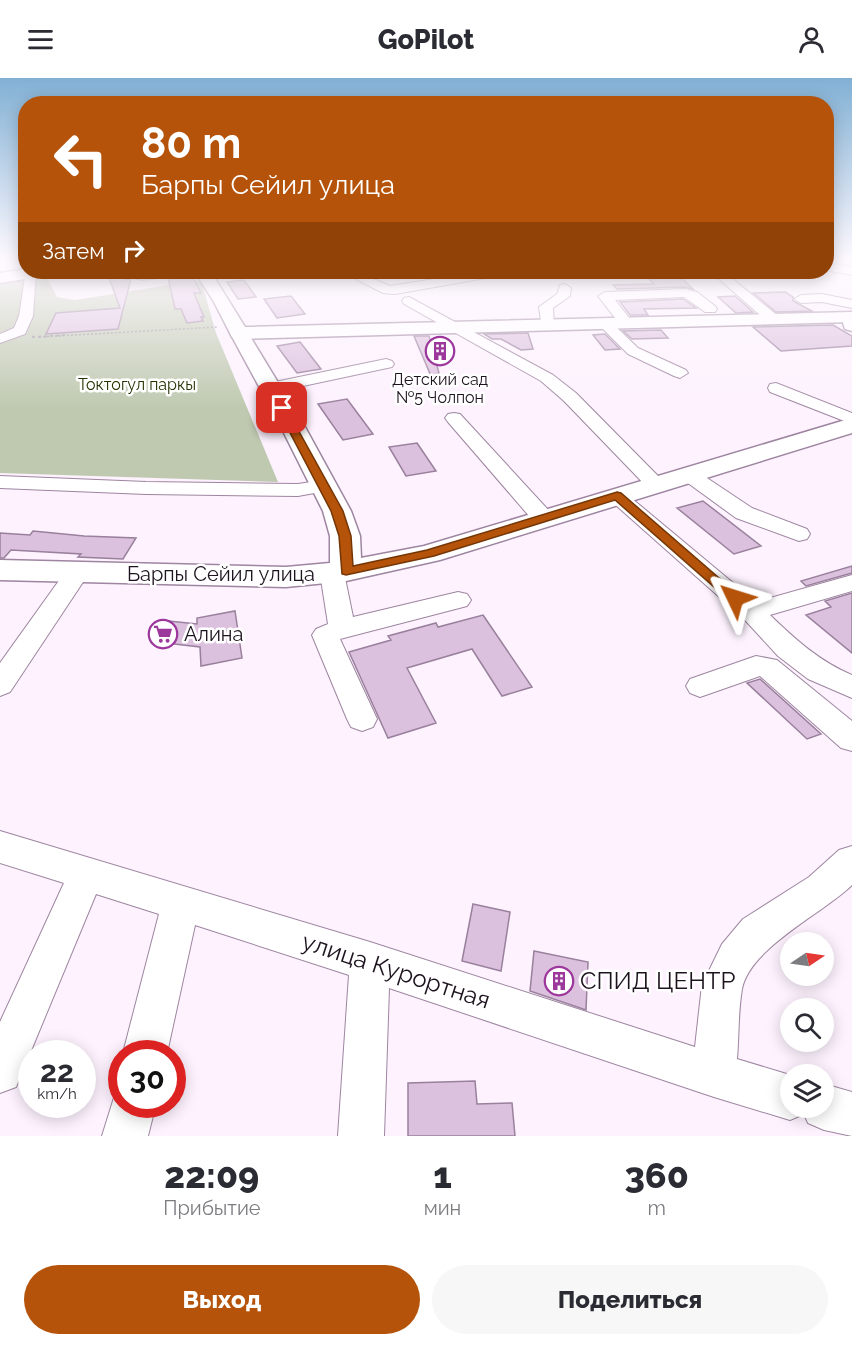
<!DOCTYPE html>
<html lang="ru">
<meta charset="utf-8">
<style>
:root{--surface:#fff;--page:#f7f7f7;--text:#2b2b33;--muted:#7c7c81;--accent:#b45309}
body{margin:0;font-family:Raleway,sans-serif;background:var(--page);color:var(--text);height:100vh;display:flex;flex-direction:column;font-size:22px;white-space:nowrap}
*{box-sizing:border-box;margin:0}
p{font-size:20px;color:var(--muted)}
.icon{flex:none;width:33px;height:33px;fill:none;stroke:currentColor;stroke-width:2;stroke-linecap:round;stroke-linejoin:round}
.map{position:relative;height:1058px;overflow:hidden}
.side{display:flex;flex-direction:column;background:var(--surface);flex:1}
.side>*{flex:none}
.banner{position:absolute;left:18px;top:18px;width:816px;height:183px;border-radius:24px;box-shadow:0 3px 15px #0003;background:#b45309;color:#fff;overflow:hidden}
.needle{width:39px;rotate:77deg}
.controls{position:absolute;left:780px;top:854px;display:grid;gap:12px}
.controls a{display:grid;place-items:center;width:54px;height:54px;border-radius:50%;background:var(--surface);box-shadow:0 3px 15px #0003;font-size:30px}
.speed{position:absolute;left:18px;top:962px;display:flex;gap:12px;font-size:30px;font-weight:700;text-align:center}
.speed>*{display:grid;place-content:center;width:78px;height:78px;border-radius:50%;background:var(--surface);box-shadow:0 3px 15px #0003;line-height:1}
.speed small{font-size:15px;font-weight:400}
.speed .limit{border:9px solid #d22;background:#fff;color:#111}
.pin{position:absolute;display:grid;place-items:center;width:51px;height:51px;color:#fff;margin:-26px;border-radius:12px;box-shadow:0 3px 9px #0006}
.me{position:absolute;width:66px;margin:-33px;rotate:311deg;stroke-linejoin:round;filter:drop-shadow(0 0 4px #0008)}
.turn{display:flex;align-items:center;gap:21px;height:126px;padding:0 24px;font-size:27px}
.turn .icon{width:78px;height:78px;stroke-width:2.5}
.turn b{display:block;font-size:42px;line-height:51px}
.then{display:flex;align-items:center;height:57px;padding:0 24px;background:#0003;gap:12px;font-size:22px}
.eta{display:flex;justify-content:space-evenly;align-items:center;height:102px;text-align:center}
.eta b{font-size:36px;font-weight:800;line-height:42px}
.primary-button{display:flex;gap:12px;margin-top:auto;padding:12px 24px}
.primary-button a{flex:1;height:69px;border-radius:36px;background:var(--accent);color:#fff;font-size:24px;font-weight:800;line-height:69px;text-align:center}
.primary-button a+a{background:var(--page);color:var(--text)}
header{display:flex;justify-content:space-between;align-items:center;height:78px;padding:0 24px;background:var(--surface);font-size:27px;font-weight:800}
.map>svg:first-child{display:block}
.green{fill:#bfc9b0}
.building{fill:#dcc1de;stroke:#99809c;stroke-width:1.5}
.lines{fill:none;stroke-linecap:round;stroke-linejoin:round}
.minor-casing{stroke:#9e85a0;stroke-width:2}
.major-casing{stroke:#9e85a0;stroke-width:3}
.highway-casing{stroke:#9e85a0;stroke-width:3}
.path-far1{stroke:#9a909b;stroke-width:1.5;stroke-dasharray:2 2;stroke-linecap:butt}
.path{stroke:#9a909b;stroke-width:2;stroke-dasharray:3 3;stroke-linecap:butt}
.minor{fill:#fff;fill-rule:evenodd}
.major{fill:#fff;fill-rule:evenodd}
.highway{fill:#fff;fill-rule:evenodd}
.route{fill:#b45309;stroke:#753606;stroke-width:1.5}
.labels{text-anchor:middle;stroke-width:5;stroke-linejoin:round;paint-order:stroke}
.far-poi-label{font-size:16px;fill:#1d131e;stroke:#fff}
.far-park-label{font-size:16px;fill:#253303;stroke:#fff}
.street-label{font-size:20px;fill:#1d131e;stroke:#fff}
.poi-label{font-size:20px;fill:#1d131e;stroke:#fff;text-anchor:start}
.near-street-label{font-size:24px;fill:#1d131e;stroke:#fff}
.near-poi-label{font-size:24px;fill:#1d131e;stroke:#fff;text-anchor:start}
</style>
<header><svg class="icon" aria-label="menu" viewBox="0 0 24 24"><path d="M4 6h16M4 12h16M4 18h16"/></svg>GoPilot<svg class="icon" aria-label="person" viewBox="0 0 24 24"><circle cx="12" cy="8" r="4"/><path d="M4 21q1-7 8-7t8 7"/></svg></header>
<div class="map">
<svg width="852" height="1058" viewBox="0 0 852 1058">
<rect width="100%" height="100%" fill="#fdf2fe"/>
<path class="green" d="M 45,196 L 57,219 L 75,222 L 201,202 L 216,255 L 278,404 L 0,395 L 0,203 Z"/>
<path class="building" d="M 107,194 L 117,194 L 124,202 L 131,201 L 118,251 L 46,256 L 56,235 L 120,230 Z
M 190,194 L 201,215 L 194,215 L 204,239 L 201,239 L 203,243 L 187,245 L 181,231 L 175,231 L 168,199 Z
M 642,194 L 675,194 L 693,211 L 685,209 L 617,211 L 613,207 L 654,206 Z
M 244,202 L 256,219 L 238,221 L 227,204 Z
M 785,214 L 793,219 L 793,223 L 812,233 L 776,234 L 753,215 Z
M 291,218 L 305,236 L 277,240 L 264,221 Z
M 735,218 L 753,234 L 736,235 L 718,219 Z
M 683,221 L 696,230 L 644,231 L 648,237 L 630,237 L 620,224 Z
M 833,247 L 852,258 L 852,268 L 781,273 L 753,249 Z
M 661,252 L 668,260 L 632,261 L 623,253 Z
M 528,255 L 533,271 L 521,272 L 501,261 L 492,261 L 484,256 Z
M 605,256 L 620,271 L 605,272 L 593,257 Z
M 414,258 L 429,258 L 439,295 L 431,298 Z
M 300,264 L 321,291 L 297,295 L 277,268 Z
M 347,321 L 373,356 L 343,362 L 318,326 Z
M 417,365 L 436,393 L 406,398 L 389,369 Z
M 703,423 L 761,468 L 734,476 L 677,430 Z
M 33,453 L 84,458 L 136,460 L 123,481 L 78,479 L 81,476 L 11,472 L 4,480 L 0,480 L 0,455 L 30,457 Z
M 852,488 L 852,495 L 806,508 L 801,503 Z
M 852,515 L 852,575 L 806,537 L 831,529 L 825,523 Z
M 235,533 L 242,580 L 201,588 L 200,569 L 156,564 L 169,543 L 197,546 L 197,540 Z
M 483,537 L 532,609 L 502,618 L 472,571 L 407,590 L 436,645 L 388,660 L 349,574 L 391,562 L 388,558 L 436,545 L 438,549 Z
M 760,601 L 821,656 L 807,661 L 747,605 Z
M 473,826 L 510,834 L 501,893 L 462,883 Z
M 534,873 L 588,884 L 586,932 L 530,913 Z
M 475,1003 L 477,1026 L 512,1025 L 515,1058 L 408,1058 L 408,1005 Z"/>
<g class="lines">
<g class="minor-casing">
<path id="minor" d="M 826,185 L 852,189 L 852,197 L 826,192 Z
M 26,193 L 36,195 L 33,238 L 25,256 L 0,265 L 0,256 L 14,250 L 19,238 Z
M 143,194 L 174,194 C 166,200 138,205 130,198 L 132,195 Z
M 342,194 L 357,194 L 390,208 L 479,194 L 503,194 L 497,198 L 395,216 L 383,215 Z
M 711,194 L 724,194 L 778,238 L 780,241 L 778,244 L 768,244 Z
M 565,206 L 571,210 L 570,218 L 553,230 L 554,248 L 552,251 L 542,251 L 539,229 L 557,216 L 560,207 Z
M 685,211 L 697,214 L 715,228 L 717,231 L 715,234 L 705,234 L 684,219 L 615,222 L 634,246 L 627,250 L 622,249 L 598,218 L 605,214 Z
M 822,216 L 852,222 L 852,230 L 822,224 L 801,225 L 794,221 L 801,217 Z
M 409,219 L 553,297 L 576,315 L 662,402 L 665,406 L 662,410 L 655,412 L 648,410 L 564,323 L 541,303 L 404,226 L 402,223 L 404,220 Z
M 605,242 L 610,243 L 638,270 L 686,292 L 688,295 L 680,300 L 674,298 L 628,276 L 598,246 Z
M 386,281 L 392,283 L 394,286 L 392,289 L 270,315 L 262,310 L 270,305 Z
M 776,305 L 852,335 L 852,346 L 770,314 L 768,310 L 770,306 Z
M 454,335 L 460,336 L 552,436 L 555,441 L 552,446 L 544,448 L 536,446 L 448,344 L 445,340 L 448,336 Z
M 688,390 L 695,392 L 752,430 L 807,451 L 810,456 L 807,461 L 799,463 L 736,440 L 681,400 L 678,396 L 681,392 Z
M 0,398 L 146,404 L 298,406 L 324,402 L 331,404 L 334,408 L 331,412 L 298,418 L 146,416 L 0,410 Z
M 617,412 L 624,414 L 756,524 L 852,497 L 852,513 L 770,537 C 796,562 819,583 852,597 L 852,620 L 808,601 L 778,578 L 743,540 L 610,422 L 606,418 L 610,414 Z
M 77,488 L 86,490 L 89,495 L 10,614 L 0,618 L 0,585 L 68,490 Z
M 332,488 L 341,490 L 344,495 L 353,539 L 458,514 L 467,516 L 471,522 L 467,528 L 340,561 L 377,641 L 373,649 L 362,653 L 351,649 L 347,641 L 312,557 L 316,551 L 328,546 L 320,495 L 323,490 Z
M 756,578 L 777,582 L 852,643 L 852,673 L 841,670 L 760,598 L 700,619 L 690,615 L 686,608 L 690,601 Z
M 0,753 L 370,864 L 695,969 L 702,907 L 722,866 L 743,841 L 809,799 L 839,772 L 852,768 L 852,807 C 822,836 750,870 742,911 C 738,934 739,959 737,981 L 790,997 L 790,1029 L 824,1029 L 824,1006 L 852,1014 L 852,1058 L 824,1052 L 808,1045 L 804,1036 L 790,1042 L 714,1019 L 389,910 L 384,1058 L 338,1058 L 349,897 L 195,847 L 167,975 L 123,975 L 159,836 L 96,816 L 16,1009 L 0,1015 L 0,944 L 64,805 L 0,785 Z
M 122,1008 L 122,1026 L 156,1026 L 148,1058 L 102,1058 L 117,1010 Z"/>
</g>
<g class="major-casing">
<path id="major" d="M 26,191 L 26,194 L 46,194 L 38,199 L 0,205 L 0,195 Z
M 852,239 L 852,253 L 845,251 L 843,245 L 846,241 Z
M 239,249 L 246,251 L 248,255 L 305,349 L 351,433 L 360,458 L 361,480 L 424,468 L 852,340 L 852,355 L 440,482 L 346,503 L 286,509 L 0,502 L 0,482 L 286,489 L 330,485 L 330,458 L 323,433 L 281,349 L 230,255 L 232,251 Z"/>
</g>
<g class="highway-casing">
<path id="highway" d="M 195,194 L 211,194 L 245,249 L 852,234 L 852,244 L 239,261 L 232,259 L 230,255 L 214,224 Z"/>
</g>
<path class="path-far1" d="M 39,259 L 217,249"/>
<path class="path" d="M 32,259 L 67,257"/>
<use href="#minor" class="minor"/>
<use href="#major" class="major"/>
<use href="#highway" class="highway"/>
</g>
<linearGradient id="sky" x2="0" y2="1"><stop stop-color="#81b0d4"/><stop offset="0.55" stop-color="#fef9ff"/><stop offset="1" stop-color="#fef9ff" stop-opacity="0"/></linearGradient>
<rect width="852" height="330" fill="url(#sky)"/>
<path class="route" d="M 282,327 L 286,330 L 343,433 L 351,458 L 353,488 L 427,472 L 617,414 L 621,415 L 742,520 L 740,523 L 730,523 L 615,422 L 434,478 L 346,497 L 342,496 L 339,458 L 331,433 L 277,330 Z"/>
<defs>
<g id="building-ring" transform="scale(1.5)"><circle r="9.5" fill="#fff" stroke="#9c379c" stroke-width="1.5"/><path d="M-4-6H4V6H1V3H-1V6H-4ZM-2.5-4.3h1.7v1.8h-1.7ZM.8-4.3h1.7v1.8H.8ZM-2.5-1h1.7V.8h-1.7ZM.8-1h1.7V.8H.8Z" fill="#9c379c"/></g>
<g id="supermarket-ring" transform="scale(1.5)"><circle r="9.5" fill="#fff" stroke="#9c379c" stroke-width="1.5"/><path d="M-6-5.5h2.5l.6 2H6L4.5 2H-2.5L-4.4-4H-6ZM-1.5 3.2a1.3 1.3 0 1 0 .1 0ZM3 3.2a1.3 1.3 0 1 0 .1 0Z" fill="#9c379c"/></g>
</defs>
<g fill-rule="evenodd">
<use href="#building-ring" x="440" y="273"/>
<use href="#supermarket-ring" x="163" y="556"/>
<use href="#building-ring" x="559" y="903"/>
</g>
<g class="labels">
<g class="far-poi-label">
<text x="440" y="307">Детский сад<tspan x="440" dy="18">№5 Чолпон</tspan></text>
</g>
<g class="far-park-label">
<text x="137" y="312">Токтогул паркы</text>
</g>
<g class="street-label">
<text x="221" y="503">Барпы Сейил улица</text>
</g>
<g class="poi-label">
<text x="184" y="563">Алина</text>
</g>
<g class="near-street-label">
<text transform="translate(396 893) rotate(18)" y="8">улица Курортная</text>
</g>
<g class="near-poi-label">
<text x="580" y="911">СПИД ЦЕНТР</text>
</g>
</g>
</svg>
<div class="controls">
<a><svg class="needle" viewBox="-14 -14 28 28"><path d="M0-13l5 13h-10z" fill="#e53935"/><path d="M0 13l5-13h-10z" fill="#7c7c81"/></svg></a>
<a><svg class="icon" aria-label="search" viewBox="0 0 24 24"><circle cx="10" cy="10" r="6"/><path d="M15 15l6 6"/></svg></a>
<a><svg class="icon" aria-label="layers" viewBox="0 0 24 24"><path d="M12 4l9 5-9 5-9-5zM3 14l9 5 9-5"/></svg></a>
</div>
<div class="speed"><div>22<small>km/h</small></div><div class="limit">30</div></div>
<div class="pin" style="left:282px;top:330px;background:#d93025"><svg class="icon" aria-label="arrive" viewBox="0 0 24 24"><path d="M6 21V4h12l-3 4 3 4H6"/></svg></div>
<svg class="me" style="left:735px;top:520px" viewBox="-20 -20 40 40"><path d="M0-17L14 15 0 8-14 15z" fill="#b45309" stroke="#fff" stroke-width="4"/></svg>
<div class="banner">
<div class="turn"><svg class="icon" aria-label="left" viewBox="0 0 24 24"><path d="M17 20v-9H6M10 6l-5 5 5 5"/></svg><div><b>80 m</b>Барпы Сейил улица</div></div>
<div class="then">Затем<svg class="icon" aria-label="right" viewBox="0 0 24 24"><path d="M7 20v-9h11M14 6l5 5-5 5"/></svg></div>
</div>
</div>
<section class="side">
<div class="eta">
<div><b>22:09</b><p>Прибытие</p></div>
<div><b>1</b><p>мин</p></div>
<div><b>360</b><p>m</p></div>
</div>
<div class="primary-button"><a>Выход</a><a>Поделиться</a></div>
</section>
